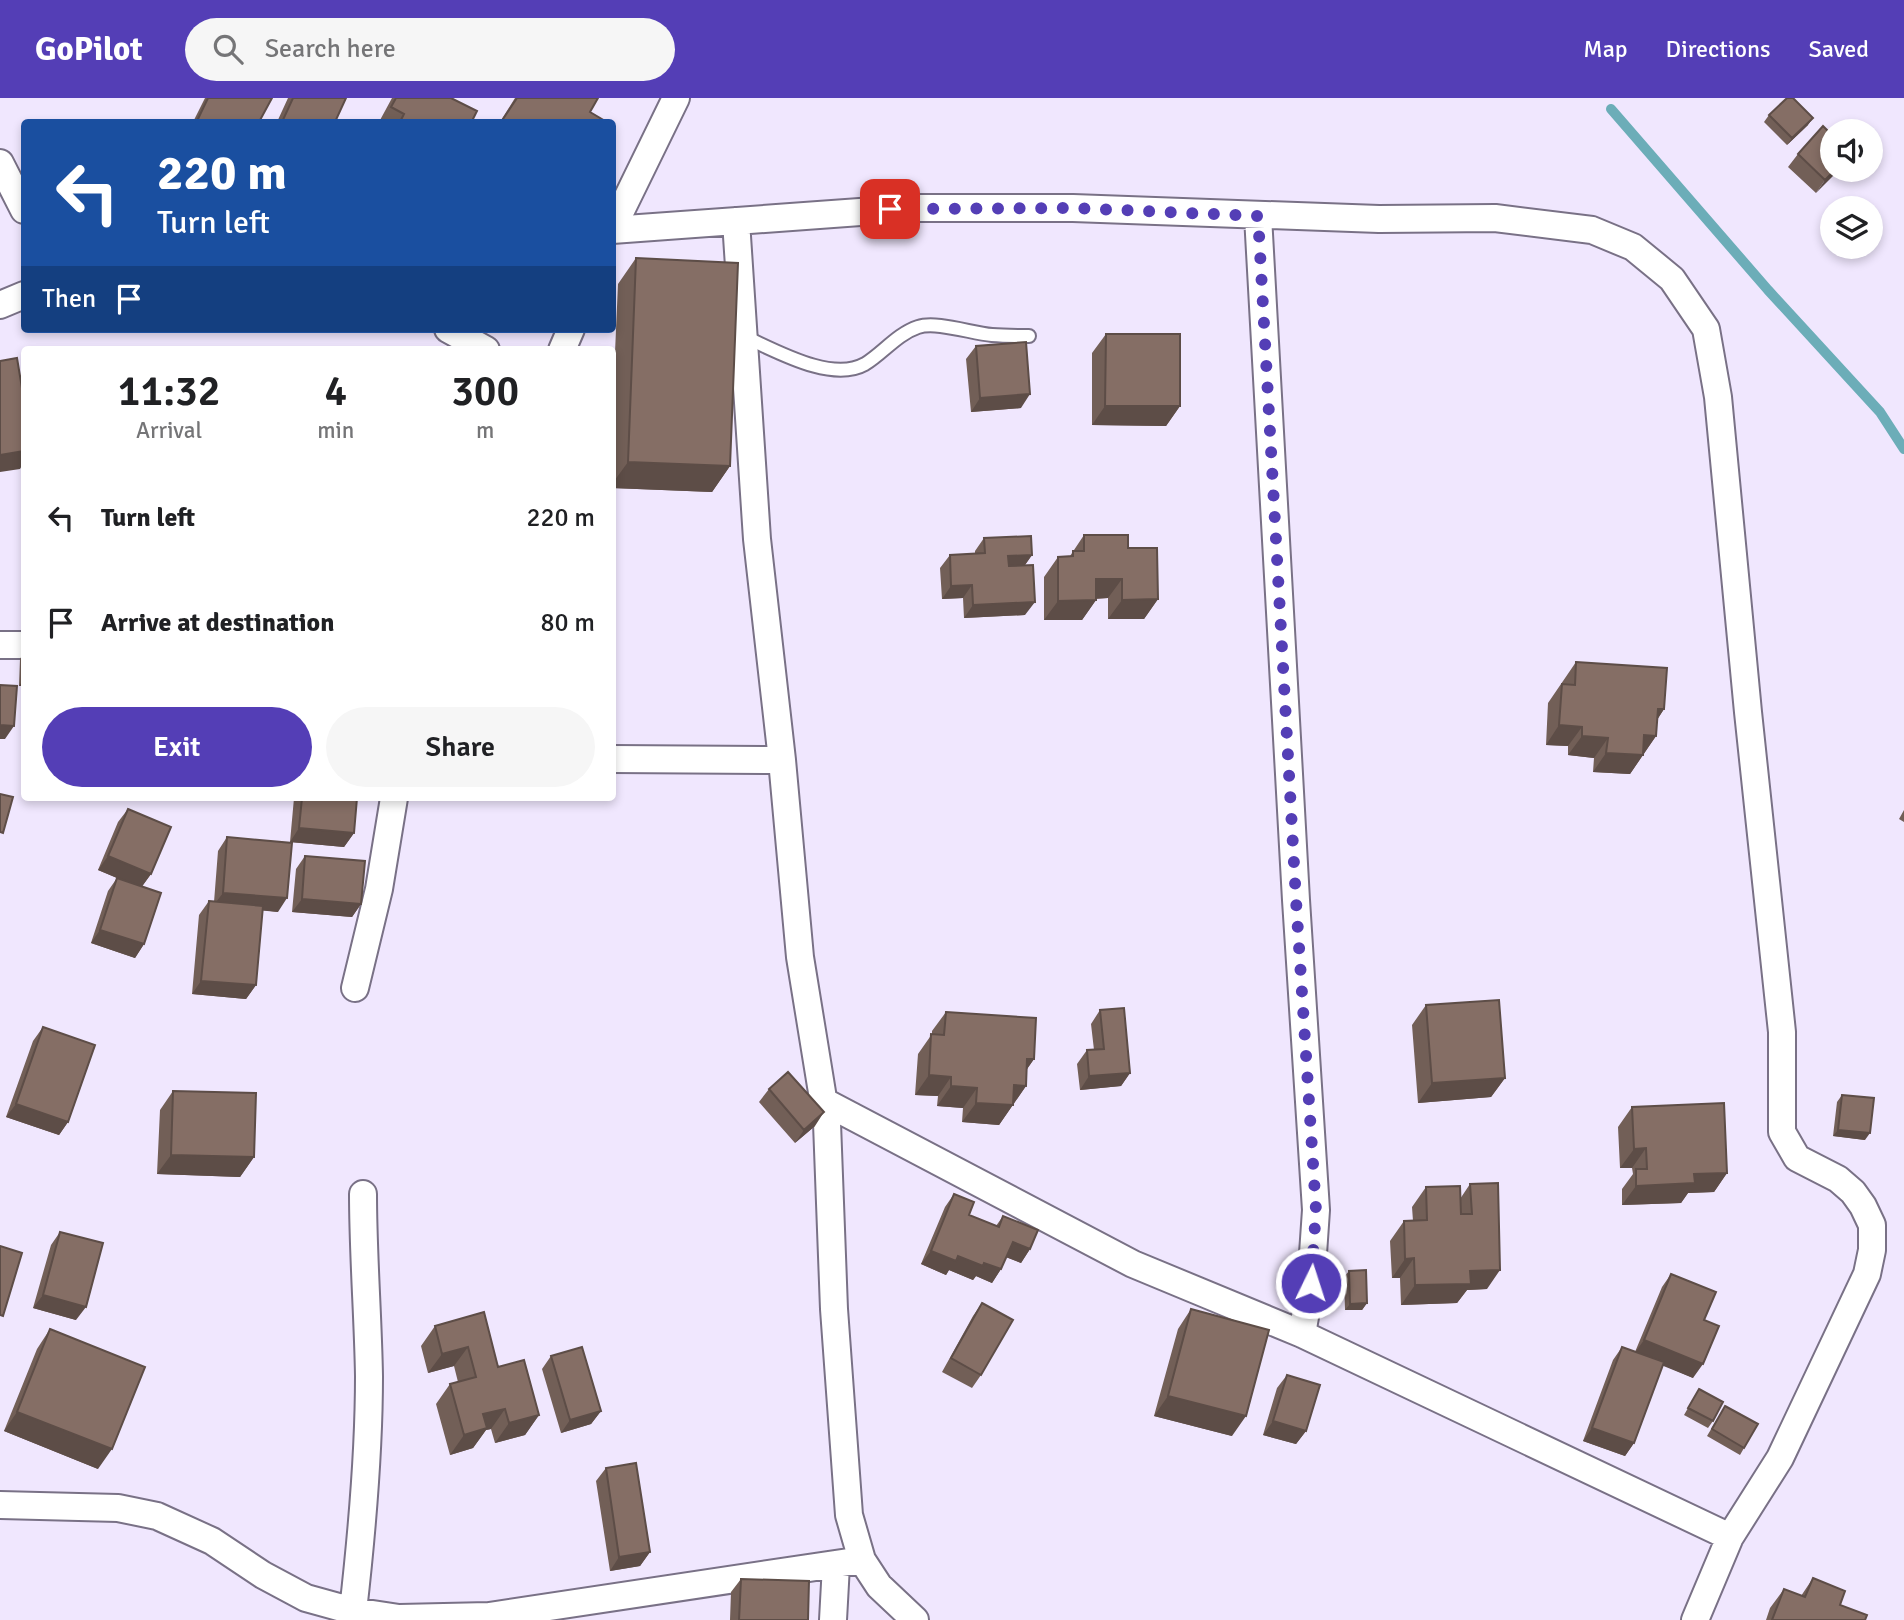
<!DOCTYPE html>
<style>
:root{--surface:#fff;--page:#f6f6f6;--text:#202124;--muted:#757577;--accent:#543eb6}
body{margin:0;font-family:Signika,sans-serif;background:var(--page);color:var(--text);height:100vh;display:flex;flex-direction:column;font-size:26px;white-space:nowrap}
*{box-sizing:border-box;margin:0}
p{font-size:23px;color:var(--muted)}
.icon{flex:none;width:38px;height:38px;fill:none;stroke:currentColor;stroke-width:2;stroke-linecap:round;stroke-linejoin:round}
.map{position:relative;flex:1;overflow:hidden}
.panel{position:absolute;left:21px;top:248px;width:595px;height:455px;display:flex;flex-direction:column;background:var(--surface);border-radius:7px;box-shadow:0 4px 10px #0003}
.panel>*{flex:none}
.top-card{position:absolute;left:21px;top:21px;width:595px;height:214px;border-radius:7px;box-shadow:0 4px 10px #0003;background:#1a4fa0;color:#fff;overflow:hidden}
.fabs{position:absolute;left:1820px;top:21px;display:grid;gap:14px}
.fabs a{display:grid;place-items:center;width:63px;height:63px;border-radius:50%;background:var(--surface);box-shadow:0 4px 10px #0003;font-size:35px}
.pin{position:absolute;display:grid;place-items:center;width:60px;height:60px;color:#fff;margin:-30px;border-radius:14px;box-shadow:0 4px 10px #0006}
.me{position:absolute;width:77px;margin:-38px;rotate:4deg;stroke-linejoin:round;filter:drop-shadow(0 0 5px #0008)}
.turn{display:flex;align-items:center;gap:24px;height:147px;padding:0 21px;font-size:32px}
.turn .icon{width:91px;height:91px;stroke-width:2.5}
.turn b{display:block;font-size:49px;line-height:60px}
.then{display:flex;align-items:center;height:66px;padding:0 21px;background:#0003;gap:14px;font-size:26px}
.eta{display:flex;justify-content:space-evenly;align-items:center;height:119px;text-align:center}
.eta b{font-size:42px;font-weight:600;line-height:49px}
.action{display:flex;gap:14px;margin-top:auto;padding:14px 21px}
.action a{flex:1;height:80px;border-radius:42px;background:var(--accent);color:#fff;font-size:28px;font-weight:600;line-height:80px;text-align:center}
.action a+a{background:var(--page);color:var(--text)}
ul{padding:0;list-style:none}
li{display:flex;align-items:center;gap:21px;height:105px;padding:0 21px}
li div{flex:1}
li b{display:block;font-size:26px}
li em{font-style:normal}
header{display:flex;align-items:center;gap:42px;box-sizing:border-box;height:98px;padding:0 35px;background:var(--accent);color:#fff}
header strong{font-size:33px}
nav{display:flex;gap:38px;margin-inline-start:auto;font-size:24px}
.search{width:490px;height:63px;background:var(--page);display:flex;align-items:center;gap:18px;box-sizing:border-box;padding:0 24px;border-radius:38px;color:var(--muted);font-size:26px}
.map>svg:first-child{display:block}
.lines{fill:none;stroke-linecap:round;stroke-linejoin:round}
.stream{stroke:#6cadb8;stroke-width:10}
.service-casing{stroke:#797186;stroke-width:16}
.minor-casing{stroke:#797186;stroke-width:30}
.service{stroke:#fff;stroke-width:12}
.minor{stroke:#fff;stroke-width:26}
.wall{fill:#725f57}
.shaded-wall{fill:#5d4d47}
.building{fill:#856e65;stroke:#5d4d47;stroke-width:2}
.route{stroke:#543eb6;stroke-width:12;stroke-dasharray:0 21.6}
</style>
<header>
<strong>GoPilot</strong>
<div class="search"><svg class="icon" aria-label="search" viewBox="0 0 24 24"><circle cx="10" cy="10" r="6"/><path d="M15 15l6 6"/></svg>Search here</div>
<nav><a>Map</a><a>Directions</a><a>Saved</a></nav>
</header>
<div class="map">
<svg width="1904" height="1522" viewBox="0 0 1904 1522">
<rect width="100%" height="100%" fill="#f0e7fe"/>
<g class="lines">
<path class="stream" d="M 1611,11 L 1768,192 L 1880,314 L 1904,351"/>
<g class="service-casing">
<path id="service" d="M 743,238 C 775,252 831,285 865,266 C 883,255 897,236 918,229 C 936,223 971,235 992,237 C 1004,238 1017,238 1029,238"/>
</g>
<g class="minor-casing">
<path id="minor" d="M 0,65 L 24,112
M 1258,118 L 1296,802 L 1316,1112 L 1311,1185 L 1302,1236
M 736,123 L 757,441 L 782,662 L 800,859 L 827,1025 L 834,1211 L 849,1417 L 862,1462 L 879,1488 L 915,1522
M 612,131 L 676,0
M 612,132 L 915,110 L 1073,110 L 1379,121 L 1495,120 L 1592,132 L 1633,149 L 1672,181 L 1706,231 L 1718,299 L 1748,614 L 1782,934 L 1782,1034 L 1797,1060 L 1838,1081 L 1853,1094 L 1863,1108 L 1872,1127 L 1872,1152 L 1867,1176 L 1780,1360 L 1730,1439 L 1695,1522
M 0,207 L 24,197
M 448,231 L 486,252
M 562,252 L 571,231
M 0,547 L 24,547
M 612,661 L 782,662
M 355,890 L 379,791 L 394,700
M 823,1003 L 1133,1166 L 1302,1236 L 1730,1439
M 0,1407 L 118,1410 L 157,1418 L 212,1443 L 263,1477 L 306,1500 L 353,1513 L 399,1520 L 489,1518 L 862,1462
M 353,1513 C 362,1434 369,1358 369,1278 C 368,1218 363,1157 363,1096
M 833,1522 L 836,1467"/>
</g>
<use href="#service" class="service"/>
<use href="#minor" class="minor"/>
</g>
<path class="wall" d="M 205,0 L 272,0 L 259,24 L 193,24 Z
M 288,0 L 346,0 L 335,24 L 277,24 Z
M 392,0 L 451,0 L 472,23 L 475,24 L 379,24 Z
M 515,0 L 598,0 L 590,14 L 604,24 L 500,24 Z
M 1769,17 L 1808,27 L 1787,47 L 1764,24 Z
M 1798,56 L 1832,72 L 1816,95 L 1788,69 Z
M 636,160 L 730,368 L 712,394 L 612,390 L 612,323 L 618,186 Z
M 1106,236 L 1180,308 L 1166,328 L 1092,327 L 1092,255 Z
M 976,248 L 1021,310 L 971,314 L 966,261 Z
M 1084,437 L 1128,450 L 1158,501 L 1144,521 L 1108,521 L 1108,500 L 1096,501 L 1096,502 L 1082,522 L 1044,522 L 1044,479 L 1058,459 L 1070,458 Z
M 984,440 L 1032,457 L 1024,468 L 1025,517 L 964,520 L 963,500 L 942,501 L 940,470 L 950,457 L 975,456 L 975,453 Z
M 24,554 L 24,588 L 19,588 L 20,561 Z
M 1576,564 L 1664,611 L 1657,622 L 1656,638 L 1630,676 L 1593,674 L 1594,660 L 1568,657 L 1568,648 L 1546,647 L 1548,605 Z
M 294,700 L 357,700 L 354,735 L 344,749 L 290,744 Z
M 128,711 L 151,776 L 142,788 L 144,846 L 135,860 L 91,845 L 108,793 L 117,780 L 98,772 L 118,724 Z
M 1904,712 L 1904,724 L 1899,721 Z
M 227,739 L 278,814 L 262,812 L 256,887 L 246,901 L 192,896 L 199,817 L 209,803 L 214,804 L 218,753 Z
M 305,758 L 361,806 L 352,819 L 292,814 L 296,771 Z
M 1426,907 L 1505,980 L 1491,999 L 1418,1005 L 1412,927 Z
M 1100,912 L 1130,975 L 1121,988 L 1080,992 L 1077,966 L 1087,952 L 1094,952 L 1091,926 Z
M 946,914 L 1034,961 L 1027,971 L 1026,988 L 999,1027 L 962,1024 L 963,1010 L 937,1008 L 938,998 L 915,997 L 918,956 L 932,936 L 932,933 Z
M 43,929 L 68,1024 L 59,1037 L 6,1019 L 33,943 Z
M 769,991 L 815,1028 L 795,1045 L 759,1004 Z
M 173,993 L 254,1059 L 240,1079 L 157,1076 L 160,1012 Z
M 1842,997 L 1865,1042 L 1833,1038 L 1837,1004 Z
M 1632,1009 L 1727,1075 L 1714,1094 L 1688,1095 L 1681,1105 L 1622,1107 L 1622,1091 L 1633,1076 L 1632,1070 L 1620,1070 L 1618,1029 Z
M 1470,1086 L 1487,1191 L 1467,1192 L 1457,1205 L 1401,1207 L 1400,1180 L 1392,1180 L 1390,1143 L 1404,1123 L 1413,1123 L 1412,1109 L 1426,1089 L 1460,1101 Z
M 954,1096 L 969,1117 L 996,1128 L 1003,1118 L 1030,1151 L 1021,1165 L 1006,1159 L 1001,1171 L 992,1185 L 976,1178 L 973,1182 L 949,1172 L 946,1177 L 921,1166 L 945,1109 Z
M 60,1134 L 76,1222 L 33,1210 L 51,1147 Z
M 1349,1173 L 1367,1205 L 1362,1212 L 1345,1212 L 1344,1179 Z
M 1671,1176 L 1704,1222 L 1693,1280 L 1663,1267 L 1634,1345 L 1625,1358 L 1583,1343 L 1613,1262 L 1622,1249 L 1635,1254 L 1662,1189 Z
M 982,1205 L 981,1277 L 972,1290 L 942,1274 L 973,1218 Z
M 1191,1211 L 1232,1338 L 1154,1318 L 1178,1231 Z
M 435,1228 L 498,1269 L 539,1317 L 525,1337 L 495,1345 L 491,1331 L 486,1332 L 473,1350 L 450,1357 L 436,1306 L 450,1286 L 458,1284 L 454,1268 L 428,1275 L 421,1248 Z
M 50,1231 L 98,1371 L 4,1333 L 37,1251 Z
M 551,1258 L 601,1313 L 591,1326 L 561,1335 L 542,1271 Z
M 1287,1277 L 1306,1333 L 1296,1346 L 1263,1337 L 1277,1290 Z
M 1699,1291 L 1713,1323 L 1708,1330 L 1684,1317 Z
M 1725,1308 L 1744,1350 L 1740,1357 L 1707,1338 Z
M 606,1370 L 650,1454 L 640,1468 L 610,1473 L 596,1383 Z
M 1813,1480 L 1840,1507 L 1865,1522 L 1766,1522 L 1770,1510 L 1784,1491 L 1801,1498 Z
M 741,1481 L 808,1522 L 730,1522 L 731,1494 Z"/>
<path class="shaded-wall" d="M 1813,20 L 1808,27 L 1787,47 L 1792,40 Z
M 1835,72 L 1839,72 L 1816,95 L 1825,82 Z
M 1030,296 L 1021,310 L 971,314 L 980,300 Z
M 1105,308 L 1180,308 L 1166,328 L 1092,327 Z
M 24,353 L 24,364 L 20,371 L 0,374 L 0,357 Z
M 628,364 L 730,368 L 712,394 L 612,390 L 612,386 Z
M 1032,457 L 1023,470 L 999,471 L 1008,458 Z
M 1096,481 L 1122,481 L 1108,500 L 1082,501 Z
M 972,487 L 963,500 L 942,501 L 951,488 Z
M 1158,501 L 1144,521 L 1108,521 L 1122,502 Z
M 1096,502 L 1082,522 L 1044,522 L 1058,503 Z
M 1035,504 L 1025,517 L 964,520 L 973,507 Z
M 24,581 L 24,588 L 19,588 Z
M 1658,611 L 1664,611 L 1651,631 Z
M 0,627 L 14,628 L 5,641 L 0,641 Z
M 1559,627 L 1582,629 L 1568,648 L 1546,647 Z
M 1644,637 L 1656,638 L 1630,676 L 1593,674 L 1606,655 Z
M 1582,638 L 1608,640 L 1594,660 L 1568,657 Z
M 299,730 L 354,735 L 344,749 L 290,744 Z
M 108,758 L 151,776 L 141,790 L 98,772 Z
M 223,795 L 287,800 L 278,814 L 213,808 Z
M 302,801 L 361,806 L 352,819 L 292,814 Z
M 100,832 L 144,846 L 135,860 L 91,845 Z
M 201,883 L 256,887 L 246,901 L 192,896 Z
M 1027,961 L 1034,961 L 1020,981 Z
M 1130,975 L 1121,988 L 1080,992 L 1089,978 Z
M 929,977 L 951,979 L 938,998 L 915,997 Z
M 1505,980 L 1491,999 L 1418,1005 L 1432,985 Z
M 1014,987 L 1026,988 L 999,1027 L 962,1024 L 976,1005 Z
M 951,988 L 977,990 L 963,1010 L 937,1008 Z
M 16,1006 L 68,1024 L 59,1037 L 6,1019 Z
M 824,1014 L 815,1028 L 795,1045 L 804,1032 Z
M 1838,1032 L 1870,1035 L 1865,1042 L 1833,1038 Z
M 1646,1050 L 1632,1070 L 1620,1070 L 1634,1051 Z
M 171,1057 L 254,1059 L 240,1079 L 157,1076 Z
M 1727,1075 L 1714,1094 L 1688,1095 L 1681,1105 L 1622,1107 L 1636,1088 L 1694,1076 Z
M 1013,1144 L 1030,1151 L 1021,1165 L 1003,1158 Z
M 931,1153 L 984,1165 L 1001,1171 L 992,1185 L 976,1178 L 973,1182 L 949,1172 L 946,1177 L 921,1166 Z
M 1414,1160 L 1400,1180 L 1392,1180 L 1405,1161 Z
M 1500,1172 L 1487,1191 L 1467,1192 L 1457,1205 L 1401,1207 L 1415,1187 L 1470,1173 Z
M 43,1197 L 86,1209 L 76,1222 L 33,1210 Z
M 1367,1205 L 1362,1212 L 1345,1212 L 1350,1206 Z
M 1644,1242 L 1703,1266 L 1693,1280 L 1634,1256 Z
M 468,1249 L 454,1268 L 428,1275 L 442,1256 Z
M 1168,1298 L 1246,1318 L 1232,1338 L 1154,1318 Z
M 505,1311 L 491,1331 L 486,1332 L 473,1350 L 450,1357 L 464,1337 L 483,1316 Z
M 601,1313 L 591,1326 L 561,1335 L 570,1322 Z
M 17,1314 L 112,1351 L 98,1371 L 4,1333 Z
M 539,1317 L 525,1337 L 495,1345 L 509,1325 Z
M 1273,1323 L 1306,1333 L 1296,1346 L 1263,1337 Z
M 1592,1330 L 1634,1345 L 1625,1358 L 1583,1343 Z
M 650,1454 L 640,1468 L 610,1473 L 619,1459 Z"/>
<path class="building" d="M 208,0 L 272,0 L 259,24 L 200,24 L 197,23 Z
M 293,0 L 346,0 L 335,24 L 282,24 Z
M 396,0 L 451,0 L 477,13 L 472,23 L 475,24 L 400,24 L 404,16 L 391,9 Z
M 517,0 L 598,0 L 590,14 L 605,23 L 604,24 L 501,24 Z
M 1787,0 L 1793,0 L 1813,20 L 1792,40 L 1769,17 Z
M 1823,28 L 1832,37 L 1832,72 L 1835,72 L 1825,82 L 1798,56 Z
M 636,160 L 738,165 L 730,368 L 628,364 Z
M 1106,236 L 1180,236 L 1180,308 L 1105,308 Z
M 1026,244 L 1030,296 L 980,300 L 976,248 Z
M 17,260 L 24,302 L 24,353 L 0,357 L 0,263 Z
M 1084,437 L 1128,437 L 1128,450 L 1157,450 L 1158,501 L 1122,502 L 1122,481 L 1096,481 L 1096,502 L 1058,503 L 1058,459 L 1073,458 L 1073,453 L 1084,453 Z
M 1031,438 L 1032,457 L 1008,458 L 1009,468 L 1033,467 L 1035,504 L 973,507 L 972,487 L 951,488 L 950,457 L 985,455 L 984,440 Z
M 1576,564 L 1667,570 L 1664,611 L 1658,611 L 1656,638 L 1644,637 L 1643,657 L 1606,655 L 1608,640 L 1582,638 L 1582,629 L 1559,627 L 1562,586 L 1575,587 Z
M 0,587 L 17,588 L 14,628 L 0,627 Z
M 0,696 L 13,699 L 3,735 L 0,734 Z
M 302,700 L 357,700 L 354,735 L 299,730 Z
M 128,711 L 171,729 L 151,776 L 108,758 Z
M 227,739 L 292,745 L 287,800 L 223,795 Z
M 305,758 L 365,763 L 361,806 L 302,801 Z
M 117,780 L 161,795 L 144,846 L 100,832 Z
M 209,803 L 263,808 L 256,887 L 201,883 Z
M 1499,902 L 1505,980 L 1432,985 L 1426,907 Z
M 1124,910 L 1130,975 L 1089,978 L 1087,952 L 1104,951 L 1100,912 Z
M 946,914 L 1036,920 L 1034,961 L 1027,961 L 1026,988 L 1014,987 L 1013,1007 L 976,1005 L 977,990 L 951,988 L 951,979 L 929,977 L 931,936 L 944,937 Z
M 43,929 L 95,947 L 68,1024 L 16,1006 Z
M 788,974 L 824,1014 L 804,1032 L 769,991 Z
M 173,993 L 256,995 L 254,1059 L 171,1057 Z
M 1842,997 L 1874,1000 L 1870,1035 L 1838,1032 Z
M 1724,1005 L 1727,1075 L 1694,1076 L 1695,1085 L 1636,1088 L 1636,1071 L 1647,1071 L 1646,1050 L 1634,1051 L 1632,1009 Z
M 1498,1085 L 1500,1172 L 1470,1173 L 1471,1186 L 1415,1187 L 1414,1160 L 1405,1161 L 1404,1123 L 1427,1122 L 1426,1089 L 1460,1088 L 1461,1116 L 1472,1116 L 1470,1086 Z
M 954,1096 L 974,1104 L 969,1117 L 999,1129 L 1003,1118 L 1038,1132 L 1030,1151 L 1013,1144 L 1001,1171 L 984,1165 L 983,1168 L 958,1158 L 956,1163 L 931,1153 Z
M 60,1134 L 103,1145 L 86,1209 L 43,1197 Z
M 0,1148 L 22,1155 L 3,1218 L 0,1217 Z
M 1366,1172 L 1367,1205 L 1350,1206 L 1349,1173 Z
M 1671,1176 L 1716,1194 L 1704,1222 L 1719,1228 L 1703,1266 L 1644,1242 Z
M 982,1205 L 1013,1222 L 981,1277 L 951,1260 Z
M 1191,1211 L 1269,1232 L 1246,1318 L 1168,1298 Z
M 484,1214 L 498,1269 L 524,1262 L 539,1317 L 509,1325 L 505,1311 L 483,1316 L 487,1330 L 464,1337 L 450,1286 L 476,1279 L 468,1249 L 442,1256 L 435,1228 Z
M 50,1231 L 145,1269 L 112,1351 L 17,1314 Z
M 582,1249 L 601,1313 L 570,1322 L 551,1258 Z
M 1622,1249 L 1664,1264 L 1634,1345 L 1592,1330 Z
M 1287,1277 L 1320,1287 L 1306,1333 L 1273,1323 Z
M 1699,1291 L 1723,1304 L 1713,1323 L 1688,1310 Z
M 1725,1308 L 1758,1326 L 1744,1350 L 1712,1331 Z
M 636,1365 L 650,1454 L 619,1459 L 606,1370 Z
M 1813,1480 L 1845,1493 L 1840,1507 L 1867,1517 L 1865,1522 L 1772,1522 L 1784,1491 L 1805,1499 Z
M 741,1481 L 809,1483 L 808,1522 L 739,1522 Z"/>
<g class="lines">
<path class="route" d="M 890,111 L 1073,110 L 1258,118 L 1296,802 L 1316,1112 L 1311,1185"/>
</g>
</svg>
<div class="fabs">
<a><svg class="icon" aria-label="sound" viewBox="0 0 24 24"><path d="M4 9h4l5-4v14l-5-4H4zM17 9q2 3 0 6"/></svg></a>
<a><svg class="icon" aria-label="layers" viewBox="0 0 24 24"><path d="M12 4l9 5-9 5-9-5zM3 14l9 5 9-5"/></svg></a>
</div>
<div class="pin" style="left:890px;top:111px;background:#d93025"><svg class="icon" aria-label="arrive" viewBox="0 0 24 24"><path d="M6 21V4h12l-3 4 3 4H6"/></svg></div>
<svg class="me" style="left:1311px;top:1185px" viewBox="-20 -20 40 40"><circle r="17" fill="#543eb6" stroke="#fff" stroke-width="3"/><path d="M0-11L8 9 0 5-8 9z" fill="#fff"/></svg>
<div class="top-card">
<div class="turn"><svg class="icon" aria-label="left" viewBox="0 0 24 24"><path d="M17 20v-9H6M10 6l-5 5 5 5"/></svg><div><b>220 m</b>Turn left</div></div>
<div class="then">Then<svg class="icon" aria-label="arrive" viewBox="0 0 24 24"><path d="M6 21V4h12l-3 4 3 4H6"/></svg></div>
</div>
<section class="panel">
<div class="eta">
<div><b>11:32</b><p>Arrival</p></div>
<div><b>4</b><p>min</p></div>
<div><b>300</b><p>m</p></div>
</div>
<ul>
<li><svg class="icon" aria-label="left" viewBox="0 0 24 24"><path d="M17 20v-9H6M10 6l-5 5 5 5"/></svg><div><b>Turn left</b></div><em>220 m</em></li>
<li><svg class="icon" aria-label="arrive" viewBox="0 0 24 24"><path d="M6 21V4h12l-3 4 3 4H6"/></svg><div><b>Arrive at destination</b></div><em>80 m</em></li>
</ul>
<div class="action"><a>Exit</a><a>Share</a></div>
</section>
</div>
